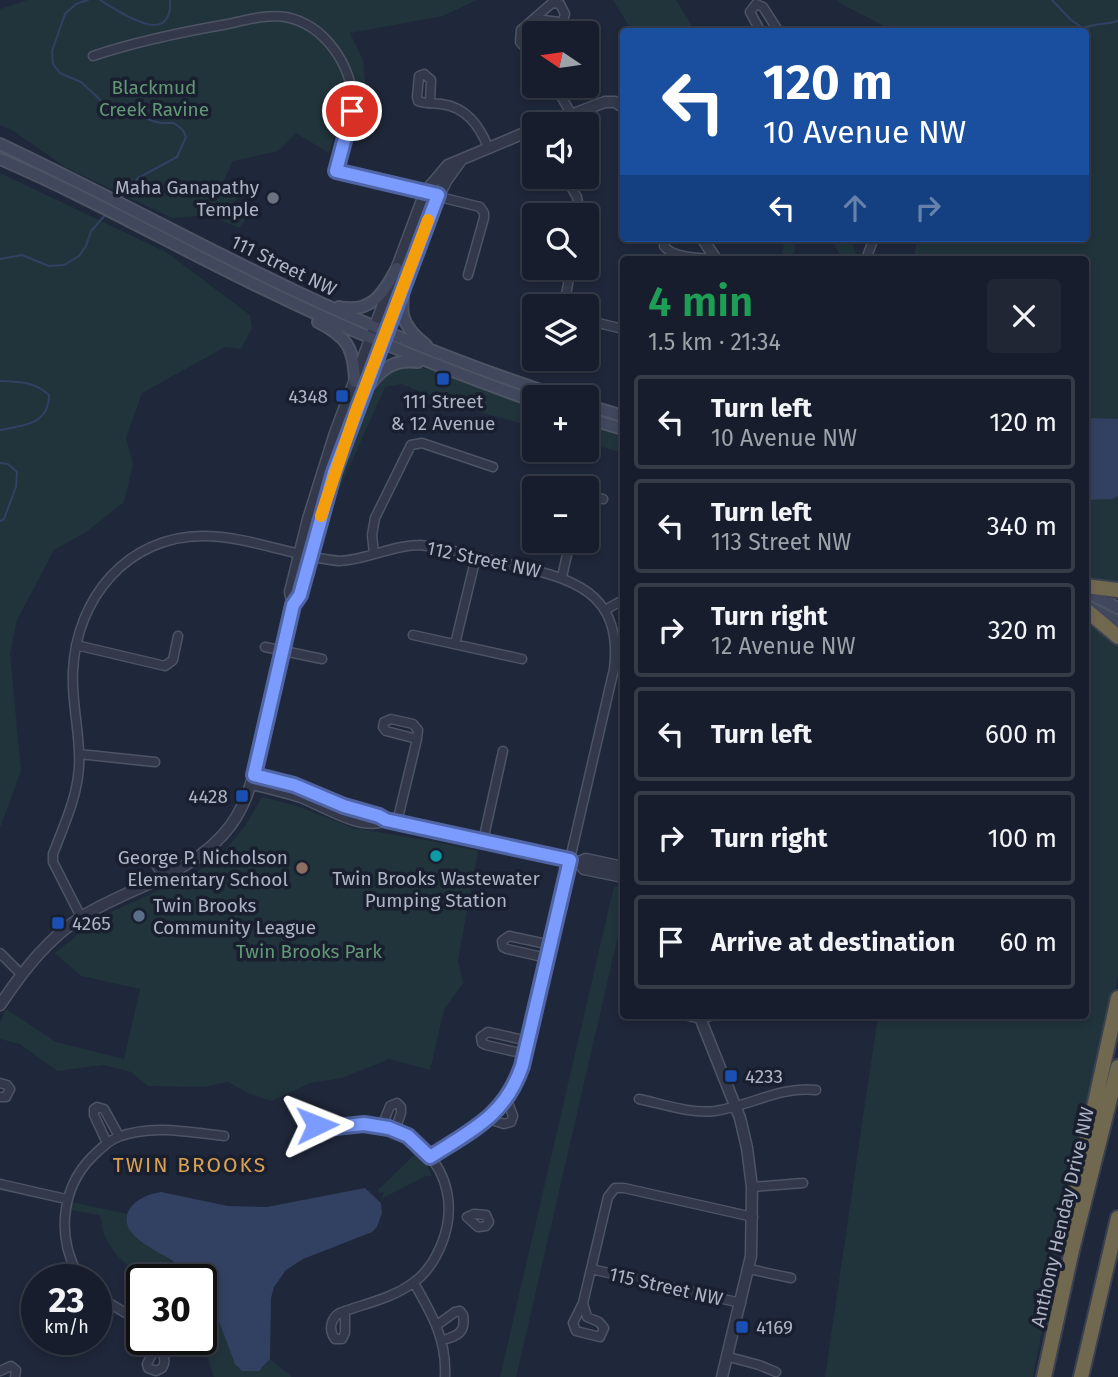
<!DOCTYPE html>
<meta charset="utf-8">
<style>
:root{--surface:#171d2c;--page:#202634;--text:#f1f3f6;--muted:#9ea2a9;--line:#363b48}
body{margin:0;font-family:"Fira Sans",sans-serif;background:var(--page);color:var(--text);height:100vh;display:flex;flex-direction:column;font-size:26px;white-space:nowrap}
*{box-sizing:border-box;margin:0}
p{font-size:23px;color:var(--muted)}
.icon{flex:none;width:38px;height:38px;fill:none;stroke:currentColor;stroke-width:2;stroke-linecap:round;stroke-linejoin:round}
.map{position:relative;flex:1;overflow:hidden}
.side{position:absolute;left:620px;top:256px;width:469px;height:763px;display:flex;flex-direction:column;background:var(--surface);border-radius:7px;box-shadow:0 4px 10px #0003,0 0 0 2px var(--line)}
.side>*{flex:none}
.guide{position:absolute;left:620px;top:28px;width:469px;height:214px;border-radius:7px;box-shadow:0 4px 10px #0003,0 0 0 2px var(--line);background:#1a4fa0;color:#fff;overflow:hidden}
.needle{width:46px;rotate:283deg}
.tools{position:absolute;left:522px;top:21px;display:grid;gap:14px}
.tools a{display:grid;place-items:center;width:77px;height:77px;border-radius:7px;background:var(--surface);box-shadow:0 4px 10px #0003,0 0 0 2px var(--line);font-size:35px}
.speed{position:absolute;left:21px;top:1264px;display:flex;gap:14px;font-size:35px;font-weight:700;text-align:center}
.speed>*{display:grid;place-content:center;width:91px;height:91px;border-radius:50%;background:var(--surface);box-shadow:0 4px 10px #0003,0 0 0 2px var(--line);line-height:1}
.speed small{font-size:18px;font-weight:400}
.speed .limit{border:4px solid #111;border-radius:10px;background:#fff;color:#111}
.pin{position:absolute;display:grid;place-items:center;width:60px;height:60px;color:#fff;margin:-30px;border:4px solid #fff;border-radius:50%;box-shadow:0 2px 7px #0007}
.me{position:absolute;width:77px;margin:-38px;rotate:88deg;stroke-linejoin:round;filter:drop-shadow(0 0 5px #0008)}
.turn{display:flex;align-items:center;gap:24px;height:147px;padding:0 28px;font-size:32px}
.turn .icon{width:91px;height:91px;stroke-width:2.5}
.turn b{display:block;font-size:49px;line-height:60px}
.lanes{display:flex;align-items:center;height:66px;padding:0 28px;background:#0003;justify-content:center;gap:35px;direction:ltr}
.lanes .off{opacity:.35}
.round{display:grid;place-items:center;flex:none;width:74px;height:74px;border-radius:7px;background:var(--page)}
.headline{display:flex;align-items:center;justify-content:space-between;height:119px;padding:0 28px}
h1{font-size:42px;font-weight:600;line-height:52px;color:#1e9e55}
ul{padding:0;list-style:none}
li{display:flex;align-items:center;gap:21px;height:94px;margin:0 14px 10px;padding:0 14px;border:4px solid var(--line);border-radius:7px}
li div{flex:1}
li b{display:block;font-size:26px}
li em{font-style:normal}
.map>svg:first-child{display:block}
.green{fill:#21343b}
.water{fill:#324062}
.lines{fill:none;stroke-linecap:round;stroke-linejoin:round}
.stream{stroke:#324062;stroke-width:2}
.minor-casing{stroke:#4d5464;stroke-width:11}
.tertiary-casing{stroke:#4d5464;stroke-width:13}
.secondary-casing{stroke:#4d5464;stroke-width:14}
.motorway-casing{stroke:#3b4151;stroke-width:18}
.minor{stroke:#33394a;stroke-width:8}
.tertiary{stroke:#33394a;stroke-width:10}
.secondary{stroke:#41475d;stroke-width:10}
.motorway{stroke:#70684f;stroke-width:14}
.route-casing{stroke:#5065a5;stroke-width:18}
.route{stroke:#7b9bfe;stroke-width:12}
.slow{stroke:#f59e0b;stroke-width:12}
.worship-dot{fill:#6b7280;stroke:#191f2e;stroke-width:2.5}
.transit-dot{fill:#1a4fb4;stroke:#191f2e;stroke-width:2.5}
.culture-dot{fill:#0f9aa8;stroke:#191f2e;stroke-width:2.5}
.education-dot{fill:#8d6e63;stroke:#191f2e;stroke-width:2.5}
.service-dot{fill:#5c6f8a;stroke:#191f2e;stroke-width:2.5}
.labels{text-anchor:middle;stroke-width:7;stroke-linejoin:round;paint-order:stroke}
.park-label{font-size:19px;fill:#639877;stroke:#191f2e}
.poi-label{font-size:19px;fill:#adb4c6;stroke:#191f2e;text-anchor:end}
.street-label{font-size:19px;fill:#adb4c6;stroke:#191f2e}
.neighbourhood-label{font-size:21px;letter-spacing:2px;fill:#daa155;stroke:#191f2e}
</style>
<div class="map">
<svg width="1118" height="1377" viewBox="0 0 1118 1377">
<rect width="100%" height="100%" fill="#1f273a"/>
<path class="green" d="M 27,0 L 477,0 L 443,16 L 350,33 L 363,60 L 367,100 L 360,125 L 340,119 L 329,153 L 296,133 L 278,151 L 233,161 L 222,184 L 241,191 L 232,207 L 247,218 L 239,228 L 209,215 L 172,218 L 65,167 L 12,130 L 0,125 L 0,9 Z
M 613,0 L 676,0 L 695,31 L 632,31 Z
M 837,0 L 1118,0 L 1118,585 L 1097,583 L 1085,578 L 1085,259 L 914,259 L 917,238 L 1085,238 L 1085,32 L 894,31 L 843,5 Z
M 0,173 L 166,252 L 250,315 L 252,328 L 241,349 L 225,347 L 142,393 L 126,438 L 133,464 L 124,502 L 86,532 L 54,550 L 17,620 L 10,654 L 21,771 L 0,828 Z
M 785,238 L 797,238 L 793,259 L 781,259 Z
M 831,238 L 849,238 L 859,259 L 842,259 Z
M 410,365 L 431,370 L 534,406 L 534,427 L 454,405 L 401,384 L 385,387 L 332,506 L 329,499 C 341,466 359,401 380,376 C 388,367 399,366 410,365 Z
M 586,424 L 623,437 L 623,453 L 586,442 Z
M 1085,614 L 1118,642 L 1118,977 L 1058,1248 L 1033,1377 L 825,1377 L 878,1015 L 1085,1015 Z
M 262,797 L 297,806 L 353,828 L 432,841 L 478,851 L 458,960 L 463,983 L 444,1010 L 430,1070 L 389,1059 L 342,1078 L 310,1083 L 272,1101 L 250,1094 L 228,1082 L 204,1087 L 148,1086 L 131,1072 L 103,1065 L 57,1071 L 20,1044 L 0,1039 L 0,1023 L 6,1009 L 56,1042 L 124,1059 L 140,989 L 81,976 L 55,953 L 89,925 L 109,913 L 192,875 L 221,855 L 245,826 Z
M 614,886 L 623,888 L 623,915 L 516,1377 L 500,1377 Z
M 415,1154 L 425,1162 L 432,1176 L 426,1176 L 381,1199 L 384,1193 L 382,1191 L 380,1194 L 378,1190 Z
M 72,1202 L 128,1214 L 126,1218 C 143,1236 179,1274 201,1279 L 151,1279 C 130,1270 111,1254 103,1231 C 101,1225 103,1221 99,1215 L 71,1210 Z
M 201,1279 L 214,1287 L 218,1292 L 213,1305 L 238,1369 L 263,1368 L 270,1359 L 292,1377 L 214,1377 L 201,1339 Z"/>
<path class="water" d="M 1085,418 L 1118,419 L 1118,496 L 1112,499 L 1085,500 Z
M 365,1188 L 381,1203 L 382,1213 L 377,1227 L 372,1232 L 303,1259 L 286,1270 L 274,1287 L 271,1298 L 270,1359 L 259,1371 L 242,1371 L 235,1364 L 213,1305 L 218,1292 C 210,1281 200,1282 191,1276 C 184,1273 180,1266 174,1262 C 158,1250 116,1236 129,1210 C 135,1199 149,1194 161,1192 L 228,1206 L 267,1207 Z"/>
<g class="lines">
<path class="stream" d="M 88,0 L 76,4 L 65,14 L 52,51 L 53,64 L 60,73 L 81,82 L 108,107 L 160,123 L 174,123 L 183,130 L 186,137 L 177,157 L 138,178 L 120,199
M 100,0 C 118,11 173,50 170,0
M 1052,0 L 1071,20 L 1083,28 C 1095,23 1106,25 1118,21
M 0,259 L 22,255 L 49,266 L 64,265 L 79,256 L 86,246 L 91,231 L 107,213
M 0,381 C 19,382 34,381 49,395 C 49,424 24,426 0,430
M 0,463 L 8,464 L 17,472 L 16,487 L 4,519 L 0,521"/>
<g class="minor-casing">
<path id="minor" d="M 761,32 L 750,12 L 756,4 L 763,7 L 779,32
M 93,56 C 137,41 182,32 228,24 C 246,20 267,14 286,17 C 325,25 352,65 353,104 C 353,125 341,150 336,171 L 480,207 L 484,213 L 484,218 L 468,275
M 534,58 L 520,42 L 521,30 L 552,3 L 560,4 L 565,14 L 563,20 L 559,22 L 535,19
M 555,86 L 572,115
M 430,103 L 431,80 L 424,74 L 419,76 L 417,97 L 418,101 C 426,104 433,103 441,104 C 466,107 479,125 488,147
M 565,177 L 577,197 L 580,215
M 666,238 L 664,246 C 672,257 701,260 715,257
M 866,259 L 874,238
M 564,306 L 571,268
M 586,320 L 623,329
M 586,495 L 603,499
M 374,554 L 372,535 L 375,518 L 411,445 L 422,443 L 493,467
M 562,577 L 570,541
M 605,610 L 623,600
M 413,635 L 522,659
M 455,644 L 476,557
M 76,645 L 165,666 L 173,660 L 178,636
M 265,647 L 322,659
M 79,754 L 155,762
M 397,822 L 417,739 L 418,730 L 413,724 L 391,719 L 384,722 L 383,727 L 386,731 L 417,739
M 483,841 L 503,751
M 151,857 L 163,876
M 81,917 L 53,862 L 53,854 C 64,825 77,798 79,767 C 81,735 71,703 73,671 C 76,599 127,536 203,536 C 249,536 294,557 339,561 C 367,560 392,545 420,545 C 447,548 474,556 500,562 C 564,577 624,586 614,669 L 522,1066 C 505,1117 472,1130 430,1157
M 0,953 L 21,974
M 547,958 L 507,949 L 503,947 L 502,941 L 509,936 L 551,945
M 684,1015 L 701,1019 L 714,1015
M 525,1054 L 486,1045 L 482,1043 L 481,1037 L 488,1032 L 528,1041
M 0,1083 L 7,1085 L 10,1089 L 6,1097 L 0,1097
M 639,1099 C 663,1104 690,1114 715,1111 C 750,1106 780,1086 816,1090
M 489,1119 L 504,1124 L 511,1122 L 513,1116 L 507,1100
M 317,1125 L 335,1127 L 320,1138 L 313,1133 Z
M 382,1126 L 390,1106 L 397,1103 L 401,1107 L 401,1113 L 395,1130
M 335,1127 C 406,1110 470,1171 442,1243 C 436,1258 427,1273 414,1282 C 395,1297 368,1303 345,1311 L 345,1333 L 342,1339 L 335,1339 C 327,1328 332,1314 345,1311
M 107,1143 L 94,1115 L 94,1109 L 97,1107 L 104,1109 L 119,1136
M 0,1184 L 66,1199
M 752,1187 L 803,1183
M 474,1214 L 486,1215 L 489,1222 L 486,1226 L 478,1227 L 467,1217 Z
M 591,1269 L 741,1303
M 749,1269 L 791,1278
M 81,1279 C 56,1241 60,1189 92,1157 C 100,1149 108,1141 118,1137 C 151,1124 190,1132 224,1136
M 414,1283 C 432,1314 447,1340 445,1377
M 96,1295 L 142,1323
M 583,1303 L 587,1317 L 599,1322 L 604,1328 L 600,1337 L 576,1331 L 573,1323 L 583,1303 L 608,1197 L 615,1188 L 624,1188 L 753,1217
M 437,1325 L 455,1312 L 460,1311 L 463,1315 C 466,1332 458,1336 443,1340
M 154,1339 C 159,1349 169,1358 162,1368 L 156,1371 L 148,1368 L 147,1364 L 157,1345
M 729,1357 L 759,1365 L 776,1372
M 0,1371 L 11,1366 L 16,1370 L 15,1377"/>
</g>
<g class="tertiary-casing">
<path id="tertiary" d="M 547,124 L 605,102 L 615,102 L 623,107
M 702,238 L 716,259
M 293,605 L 300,595 L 334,473 L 432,210 L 446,181 L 461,160
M 254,775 L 294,785 L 343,806 L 379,816 L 386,820 L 579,862 L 586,859 L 623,867
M 252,784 C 268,788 285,792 301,797 C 324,806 361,831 386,820
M 579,862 L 584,869 L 623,877
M 0,1005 C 23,971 48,938 83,916 C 132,886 196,873 231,825 C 253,794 258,756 267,719 C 275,681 284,643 293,605 L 290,592 L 308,519 L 335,433 L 425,192 L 448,165 L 534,129
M 699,1015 L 740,1118 L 747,1148 L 752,1187 L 751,1256 L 722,1377"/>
</g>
<g class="secondary-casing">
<path id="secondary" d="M 0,144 C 100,191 196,244 295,291 C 382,332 471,368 562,397
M 0,159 C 91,198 178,248 268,291 C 354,333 443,369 534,401
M 406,279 C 399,311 399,324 426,345
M 339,307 C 371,314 384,293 397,268
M 318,322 C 348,337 354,349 355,382
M 364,393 C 377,373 391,358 418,362
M 586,405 L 623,416
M 586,418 L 623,429
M 1085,591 L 1118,608
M 1091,608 L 1118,622"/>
</g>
<g class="motorway-casing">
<path id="motorway" d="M 1085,586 L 1118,590
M 1085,609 L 1118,637
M 1071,1238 L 1069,1221 L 1118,998
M 1044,1377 L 1072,1250 L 1118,1067
M 1081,1377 L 1118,1218"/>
</g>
<use href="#minor" class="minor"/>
<use href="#tertiary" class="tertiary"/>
<use href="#secondary" class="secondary"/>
<use href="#motorway" class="motorway"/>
</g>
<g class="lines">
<g class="route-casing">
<path id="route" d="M 317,1125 L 335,1127 L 364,1124 L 389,1128 L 408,1136 L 430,1157 C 472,1130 505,1116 522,1066 L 570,860 L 386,820 L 379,816 L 344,806 L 294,785 L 254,775 L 293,605 L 300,595 L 334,472 L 438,195 L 336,171 L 352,111"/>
</g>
<use href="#route" class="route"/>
<path class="slow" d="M 321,516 L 356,411 L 428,220"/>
</g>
<circle class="worship-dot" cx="273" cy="198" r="7"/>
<g class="transit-dot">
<rect x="436" y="372" width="14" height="14" rx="3.5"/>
<rect x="335" y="389" width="14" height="14" rx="3.5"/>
<rect x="235" y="789" width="14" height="14" rx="3.5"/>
<rect x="51" y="916" width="14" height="14" rx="3.5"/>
<rect x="724" y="1069" width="14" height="14" rx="3.5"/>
<rect x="735" y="1320" width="14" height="14" rx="3.5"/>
</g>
<circle class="culture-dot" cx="436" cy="856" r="7"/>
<circle class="education-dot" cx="302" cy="868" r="7"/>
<circle class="service-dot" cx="139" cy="916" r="7"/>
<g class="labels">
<g class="park-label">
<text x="154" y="94">Blackmud<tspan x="154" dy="22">Creek Ravine</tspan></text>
<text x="309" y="958">Twin Brooks Park</text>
</g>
<g class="poi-label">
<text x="259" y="194">Maha Ganapathy<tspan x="259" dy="22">Temple</tspan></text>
<text x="328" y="403">4348</text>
<text x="443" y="408" text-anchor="middle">111 Street<tspan x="443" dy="22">&amp; 12 Avenue</tspan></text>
<text x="228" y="803">4428</text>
<text x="288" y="864">George P. Nicholson<tspan x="288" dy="22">Elementary School</tspan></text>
<text x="436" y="885" text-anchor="middle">Twin Brooks Wastewater<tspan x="436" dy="22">Pumping Station</tspan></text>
<text x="153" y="912" text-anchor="start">Twin Brooks<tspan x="153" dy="22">Community League</tspan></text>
<text x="72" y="930" text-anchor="start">4265</text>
<text x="745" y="1083" text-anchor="start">4233</text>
<text x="756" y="1334" text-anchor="start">4169</text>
</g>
<g class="street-label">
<text transform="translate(284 265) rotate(26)" y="7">111 Street NW</text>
<text transform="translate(484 559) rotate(12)" y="7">112 Street NW</text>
<text transform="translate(1062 1217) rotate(-77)" y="7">Anthony Henday Drive NW</text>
<text transform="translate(666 1286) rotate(13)" y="7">115 Street NW</text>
</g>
<g class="neighbourhood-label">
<text x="190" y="1172">TWIN BROOKS</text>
</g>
</g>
</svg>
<div class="tools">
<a><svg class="needle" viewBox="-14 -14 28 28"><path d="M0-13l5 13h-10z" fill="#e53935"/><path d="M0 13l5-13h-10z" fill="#9ea2a9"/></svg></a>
<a><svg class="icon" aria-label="sound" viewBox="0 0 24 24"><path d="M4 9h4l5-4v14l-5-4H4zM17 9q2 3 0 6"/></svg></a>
<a><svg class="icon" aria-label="search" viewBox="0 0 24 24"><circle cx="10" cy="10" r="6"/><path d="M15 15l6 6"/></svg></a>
<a><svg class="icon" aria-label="layers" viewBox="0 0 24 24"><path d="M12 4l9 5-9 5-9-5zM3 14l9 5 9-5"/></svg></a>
<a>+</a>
<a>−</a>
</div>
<div class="speed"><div>23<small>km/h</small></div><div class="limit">30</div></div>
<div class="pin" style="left:352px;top:111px;background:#d93025"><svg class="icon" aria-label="arrive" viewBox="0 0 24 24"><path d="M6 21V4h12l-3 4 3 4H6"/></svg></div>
<svg class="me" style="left:317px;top:1125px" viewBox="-20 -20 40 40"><path d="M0-17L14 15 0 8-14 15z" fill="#7b9bfe" stroke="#fff" stroke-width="4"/></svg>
<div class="guide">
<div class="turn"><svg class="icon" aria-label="left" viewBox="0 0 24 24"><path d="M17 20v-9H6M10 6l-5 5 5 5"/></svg><div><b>120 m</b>10 Avenue NW</div></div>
<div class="lanes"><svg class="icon" aria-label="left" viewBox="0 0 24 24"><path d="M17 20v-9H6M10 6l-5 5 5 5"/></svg><svg class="icon off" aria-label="ahead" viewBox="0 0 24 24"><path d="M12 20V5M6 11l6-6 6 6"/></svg><svg class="icon off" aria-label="right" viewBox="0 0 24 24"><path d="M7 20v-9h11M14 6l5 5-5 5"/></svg></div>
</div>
<section class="side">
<div class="headline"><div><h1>4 min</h1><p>1.5 km · 21:34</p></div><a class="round"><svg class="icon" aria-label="close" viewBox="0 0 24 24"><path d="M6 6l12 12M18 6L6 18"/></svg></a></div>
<ul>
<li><svg class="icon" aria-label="left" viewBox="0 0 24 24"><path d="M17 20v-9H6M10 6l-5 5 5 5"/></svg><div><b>Turn left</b><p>10 Avenue NW</p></div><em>120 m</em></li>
<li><svg class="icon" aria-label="left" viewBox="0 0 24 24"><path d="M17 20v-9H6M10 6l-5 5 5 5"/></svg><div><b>Turn left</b><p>113 Street NW</p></div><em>340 m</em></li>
<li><svg class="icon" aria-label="right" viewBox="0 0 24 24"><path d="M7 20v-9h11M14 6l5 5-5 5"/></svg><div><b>Turn right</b><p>12 Avenue NW</p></div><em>320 m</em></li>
<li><svg class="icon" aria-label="left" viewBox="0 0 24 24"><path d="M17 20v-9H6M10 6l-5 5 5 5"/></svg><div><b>Turn left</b></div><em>600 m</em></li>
<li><svg class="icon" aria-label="right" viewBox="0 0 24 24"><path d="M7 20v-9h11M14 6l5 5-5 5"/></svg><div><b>Turn right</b></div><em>100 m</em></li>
<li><svg class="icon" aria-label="arrive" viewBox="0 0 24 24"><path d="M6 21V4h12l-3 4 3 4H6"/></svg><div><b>Arrive at destination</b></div><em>60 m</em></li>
</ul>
</section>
</div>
